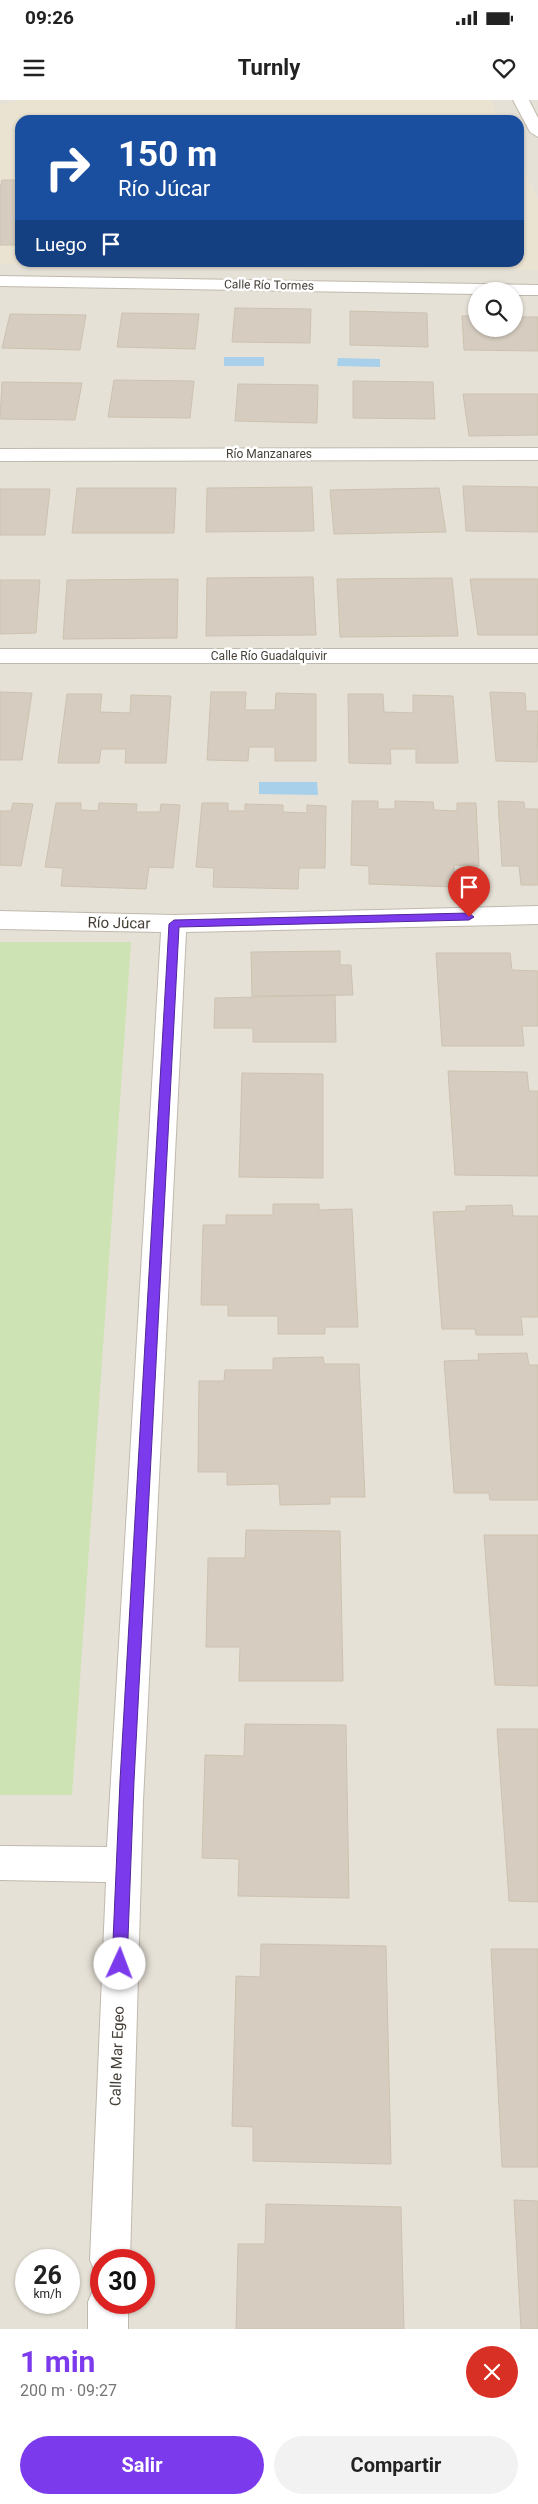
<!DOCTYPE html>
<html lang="es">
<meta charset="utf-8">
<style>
:root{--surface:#fff;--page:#f2f2f2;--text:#222;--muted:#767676;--accent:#7c3aed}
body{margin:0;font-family:Roboto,sans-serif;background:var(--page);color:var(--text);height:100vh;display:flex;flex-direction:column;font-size:19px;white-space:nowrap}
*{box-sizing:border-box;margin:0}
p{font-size:16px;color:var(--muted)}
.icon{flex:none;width:28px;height:28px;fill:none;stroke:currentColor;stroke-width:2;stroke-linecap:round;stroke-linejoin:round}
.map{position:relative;height:2229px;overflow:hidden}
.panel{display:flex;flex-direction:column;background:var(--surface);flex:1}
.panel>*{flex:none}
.guide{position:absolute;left:15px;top:15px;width:509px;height:152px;border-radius:15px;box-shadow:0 1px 4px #0004;background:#1a4fa0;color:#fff;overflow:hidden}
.controls{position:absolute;left:468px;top:182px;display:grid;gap:10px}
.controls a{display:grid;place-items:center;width:55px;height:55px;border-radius:50%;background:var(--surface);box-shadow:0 1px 4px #0004;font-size:25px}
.speed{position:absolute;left:15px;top:2149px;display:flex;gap:10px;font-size:25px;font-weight:700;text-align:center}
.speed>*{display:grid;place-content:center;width:65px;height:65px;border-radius:50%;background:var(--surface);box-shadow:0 1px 4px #0004;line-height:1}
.speed small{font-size:12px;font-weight:400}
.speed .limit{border:8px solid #d22;background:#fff;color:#111}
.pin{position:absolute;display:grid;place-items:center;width:42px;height:42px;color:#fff;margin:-51px -21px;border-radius:50% 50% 50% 0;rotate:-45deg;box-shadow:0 0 5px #0007}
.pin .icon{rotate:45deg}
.me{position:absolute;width:55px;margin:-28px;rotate:2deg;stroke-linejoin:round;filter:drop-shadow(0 0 4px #0008)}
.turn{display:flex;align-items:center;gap:18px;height:105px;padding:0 20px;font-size:22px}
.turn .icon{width:65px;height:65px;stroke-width:2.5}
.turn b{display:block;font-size:35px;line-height:42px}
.then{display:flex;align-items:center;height:48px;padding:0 20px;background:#0003;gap:10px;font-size:19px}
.round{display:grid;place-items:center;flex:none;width:52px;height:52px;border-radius:26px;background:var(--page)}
.head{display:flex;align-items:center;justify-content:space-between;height:85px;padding:0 20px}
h1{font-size:30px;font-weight:700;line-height:38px;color:var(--accent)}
.primary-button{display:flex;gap:10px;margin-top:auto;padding:10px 20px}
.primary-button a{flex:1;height:58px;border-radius:30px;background:var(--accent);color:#fff;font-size:20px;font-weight:700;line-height:58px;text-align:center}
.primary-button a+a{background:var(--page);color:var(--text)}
.status{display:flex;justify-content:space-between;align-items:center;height:35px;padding:0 25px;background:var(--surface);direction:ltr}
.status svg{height:14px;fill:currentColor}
header{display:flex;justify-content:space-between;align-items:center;height:65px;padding:0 20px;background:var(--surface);font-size:22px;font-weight:700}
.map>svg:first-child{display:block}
.residential{fill:#e6e1d6;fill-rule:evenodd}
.education{fill:#eae3d2}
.green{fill:#cee3b3}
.water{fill:#a8d0eb}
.building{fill:#d6cdc0;stroke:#cdc2b1}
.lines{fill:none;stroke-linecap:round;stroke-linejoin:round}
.street-casing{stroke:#c0b9ad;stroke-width:2}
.street{fill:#fff;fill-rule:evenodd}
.route{fill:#7c3aed;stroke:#51269a}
.labels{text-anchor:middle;stroke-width:5;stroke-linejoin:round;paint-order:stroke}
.far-street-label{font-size:12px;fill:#453f37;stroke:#fff}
.street-label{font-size:15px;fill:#453f37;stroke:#fff}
</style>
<div class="status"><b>09:26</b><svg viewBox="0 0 49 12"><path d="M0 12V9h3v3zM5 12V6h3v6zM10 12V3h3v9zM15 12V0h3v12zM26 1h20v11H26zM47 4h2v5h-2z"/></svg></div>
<header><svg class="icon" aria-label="menu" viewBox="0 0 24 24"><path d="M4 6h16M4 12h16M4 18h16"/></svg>Turnly<svg class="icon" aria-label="heart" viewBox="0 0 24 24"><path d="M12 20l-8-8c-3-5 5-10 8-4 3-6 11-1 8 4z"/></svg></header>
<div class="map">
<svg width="538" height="2229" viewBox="0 0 538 2229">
<rect width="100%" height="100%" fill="#f2efe7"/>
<path class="residential" d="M 0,0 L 538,0 L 538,2229 L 0,2229 ZM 20,20 L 519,20 L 519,162 L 20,162 ZM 476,191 L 514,191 L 514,229 L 476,229 ZM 26,2160 L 69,2160 L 69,2202 L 26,2202 ZM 101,2160 L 144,2160 L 144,2202 L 101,2202 Z"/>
<path class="education" d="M 18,0 L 491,0 L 499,20 L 20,20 L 20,162 L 519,162 L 519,60 L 538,99 L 538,170 L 0,164 L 0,5 Z"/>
<path class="green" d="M 0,842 L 131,842 L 72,1695 L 0,1695 Z"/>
<path class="water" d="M 224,257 L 264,257 L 264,266 L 224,266 Z
M 338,258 L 380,259 L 380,267 L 337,266 Z
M 259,682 L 317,682 L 318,695 L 259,694 Z"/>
<path class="building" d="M 2,80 L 20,80 L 20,145 L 0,145 L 0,89 Z
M 235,208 L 311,209 L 310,243 L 232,242 Z
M 350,211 L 427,213 L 428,247 L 350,245 Z
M 122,213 L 199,214 L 195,249 L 117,247 Z
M 10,214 L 86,215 L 80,250 L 2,248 Z
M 462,216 L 476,216 L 476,229 L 514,229 L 514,217 L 538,217 L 538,251 L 464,250 Z
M 114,280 L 194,281 L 190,318 L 108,317 Z
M 353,281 L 433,282 L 435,319 L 353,318 Z
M 2,282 L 82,283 L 75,320 L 0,319 Z
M 238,284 L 318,285 L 317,323 L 235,321 Z
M 463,294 L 538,294 L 538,335 L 469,336 Z
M 463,386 L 538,387 L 538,432 L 466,431 Z
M 312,387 L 314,431 L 206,432 L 207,388 Z
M 77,388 L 176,388 L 174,433 L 72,433 Z
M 439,388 L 446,432 L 334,434 L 330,390 Z
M 0,389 L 50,389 L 45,435 L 0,435 Z
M 313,477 L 316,535 L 206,536 L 207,478 Z
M 452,478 L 458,536 L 340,537 L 337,479 Z
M 178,479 L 177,538 L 63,539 L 67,480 Z
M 470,479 L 538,479 L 538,535 L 478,535 Z
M 0,480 L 40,480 L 36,533 L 0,534 Z
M 0,592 L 32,593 L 22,660 L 0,660 Z
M 211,592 L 246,592 L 245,610 L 275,610 L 276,593 L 316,594 L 316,661 L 275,661 L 275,647 L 249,647 L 248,661 L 207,660 Z
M 490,592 L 525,593 L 526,611 L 538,611 L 537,662 L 496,661 Z
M 67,594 L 102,594 L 100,612 L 130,613 L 131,595 L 171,596 L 166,663 L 125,663 L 126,649 L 101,649 L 99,663 L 58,663 Z
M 348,594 L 383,594 L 384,612 L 413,613 L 413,595 L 453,596 L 458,663 L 416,663 L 416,649 L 390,649 L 391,664 L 349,663 Z
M 352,701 L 378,701 L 378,709 L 395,709 L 395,701 L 433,702 L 434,710 L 457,711 L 457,703 L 476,703 L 479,766 L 454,765 L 455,787 L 369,784 L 369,766 L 351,765 Z
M 498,701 L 524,702 L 525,709 L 538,709 L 538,785 L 521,785 L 519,766 L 502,766 Z
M 13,703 L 33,704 L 21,766 L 0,765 L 0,711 L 11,711 Z
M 56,703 L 81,703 L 81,710 L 98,711 L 99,703 L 137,704 L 136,712 L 160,712 L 161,704 L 180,705 L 173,768 L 149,767 L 146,789 L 61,786 L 63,768 L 45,767 Z
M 202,703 L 228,703 L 228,711 L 245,711 L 245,704 L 283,705 L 283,712 L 307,713 L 307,705 L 326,706 L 325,768 L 299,768 L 298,789 L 213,787 L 214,768 L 196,767 Z
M 340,851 L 340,865 L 351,865 L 353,895 L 252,896 L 251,852 Z
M 436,853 L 510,853 L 512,870 L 538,871 L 538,926 L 522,926 L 524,946 L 442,946 Z
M 335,895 L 336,942 L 253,942 L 253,928 L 214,928 L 215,898 Z
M 448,971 L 527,972 L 529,991 L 538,991 L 538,1076 L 455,1075 Z
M 242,973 L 323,974 L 323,1078 L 239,1077 Z
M 273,1104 L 319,1104 L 319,1110 L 352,1109 L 358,1227 L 325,1227 L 325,1234 L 278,1234 L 278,1216 L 228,1216 L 228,1205 L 201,1205 L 203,1125 L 226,1125 L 226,1115 L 273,1115 Z
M 512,1105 L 513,1116 L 538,1116 L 538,1217 L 521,1217 L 523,1235 L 476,1235 L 475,1229 L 442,1229 L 433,1112 L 466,1111 L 466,1106 Z
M 527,1253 L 529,1265 L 538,1265 L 538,1400 L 490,1400 L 489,1393 L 454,1393 L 444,1261 L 479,1260 L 478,1254 Z
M 323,1257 L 324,1264 L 359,1264 L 365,1397 L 330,1397 L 330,1404 L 280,1405 L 279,1384 L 227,1385 L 227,1372 L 198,1372 L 199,1281 L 224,1281 L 225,1270 L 273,1270 L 273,1258 Z
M 246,1430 L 340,1431 L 343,1581 L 239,1581 L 240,1547 L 206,1547 L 208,1458 L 245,1458 Z
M 484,1435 L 538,1435 L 538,1586 L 495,1585 Z
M 245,1624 L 346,1625 L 349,1798 L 238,1796 L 239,1759 L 202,1758 L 205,1655 L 244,1656 Z
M 497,1629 L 538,1629 L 538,1802 L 509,1801 Z
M 261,1844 L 386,1846 L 391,2064 L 253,2061 L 253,2027 L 232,2026 L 236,1876 L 260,1877 Z
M 491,1849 L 538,1849 L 538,2067 L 502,2067 Z
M 514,2100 L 538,2101 L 538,2229 L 521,2229 Z
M 266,2104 L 401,2107 L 404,2229 L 236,2229 L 238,2144 L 265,2144 Z"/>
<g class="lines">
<g class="street-casing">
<path id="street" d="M 513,0 L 529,0 L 538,18 L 538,37 L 530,32 Z
M 0,176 L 538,185 L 538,195 L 514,195 L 514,191 L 476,191 L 476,194 L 0,186 Z
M 538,348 L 538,360 L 0,361 L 0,349 Z
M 0,549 L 538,549 L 538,563 L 0,563 Z
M 538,806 L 538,824 L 186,832 L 143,1701 L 130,2160 L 101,2160 L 101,2176 L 96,2174 L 90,2160 L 106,1782 L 0,1780 L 0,1746 L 107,1747 L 161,832 L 0,829 L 0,811 L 174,815 Z
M 101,2185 L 101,2202 L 128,2202 L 128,2229 L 88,2229 L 88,2202 L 94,2188 Z"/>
</g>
<use href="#street" class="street"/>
</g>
<path class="route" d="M 469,813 L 474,817 L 469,820 L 179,827 L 134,1681 L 127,1864 L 125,1869 L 120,1871 L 114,1869 L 112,1864 L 120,1681 L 169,824 L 174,820 Z"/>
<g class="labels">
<g class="far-street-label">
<text transform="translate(269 185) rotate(1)" y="4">Calle Río Tormes</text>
<text x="269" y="358">Río Manzanares</text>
<text x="269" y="560">Calle Río Guadalquivir</text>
</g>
<g class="street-label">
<text transform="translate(119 823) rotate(1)" y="5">Río Júcar</text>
<text transform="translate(117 1956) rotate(-88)" y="5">Calle Mar Egeo</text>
</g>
</g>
</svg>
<div class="controls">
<a><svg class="icon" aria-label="search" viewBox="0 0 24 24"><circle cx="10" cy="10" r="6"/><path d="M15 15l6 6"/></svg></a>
</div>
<div class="speed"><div>26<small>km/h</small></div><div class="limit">30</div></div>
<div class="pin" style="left:469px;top:817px;background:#d93025"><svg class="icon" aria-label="arrive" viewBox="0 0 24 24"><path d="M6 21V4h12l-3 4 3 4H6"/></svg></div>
<svg class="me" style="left:120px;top:1864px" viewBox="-20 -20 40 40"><circle r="19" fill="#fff"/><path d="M0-13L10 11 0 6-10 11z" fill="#7c3aed"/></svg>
<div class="guide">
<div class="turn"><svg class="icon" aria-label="right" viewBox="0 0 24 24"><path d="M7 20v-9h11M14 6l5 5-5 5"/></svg><div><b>150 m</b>Río Júcar</div></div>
<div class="then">Luego<svg class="icon" aria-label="arrive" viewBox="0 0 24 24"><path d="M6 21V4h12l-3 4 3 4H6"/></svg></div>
</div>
</div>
<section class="panel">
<div class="head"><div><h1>1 min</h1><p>200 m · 09:27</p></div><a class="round" style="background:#d93025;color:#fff"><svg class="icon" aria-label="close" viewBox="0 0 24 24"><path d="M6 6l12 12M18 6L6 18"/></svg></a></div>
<div class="primary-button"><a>Salir</a><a>Compartir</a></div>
</section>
